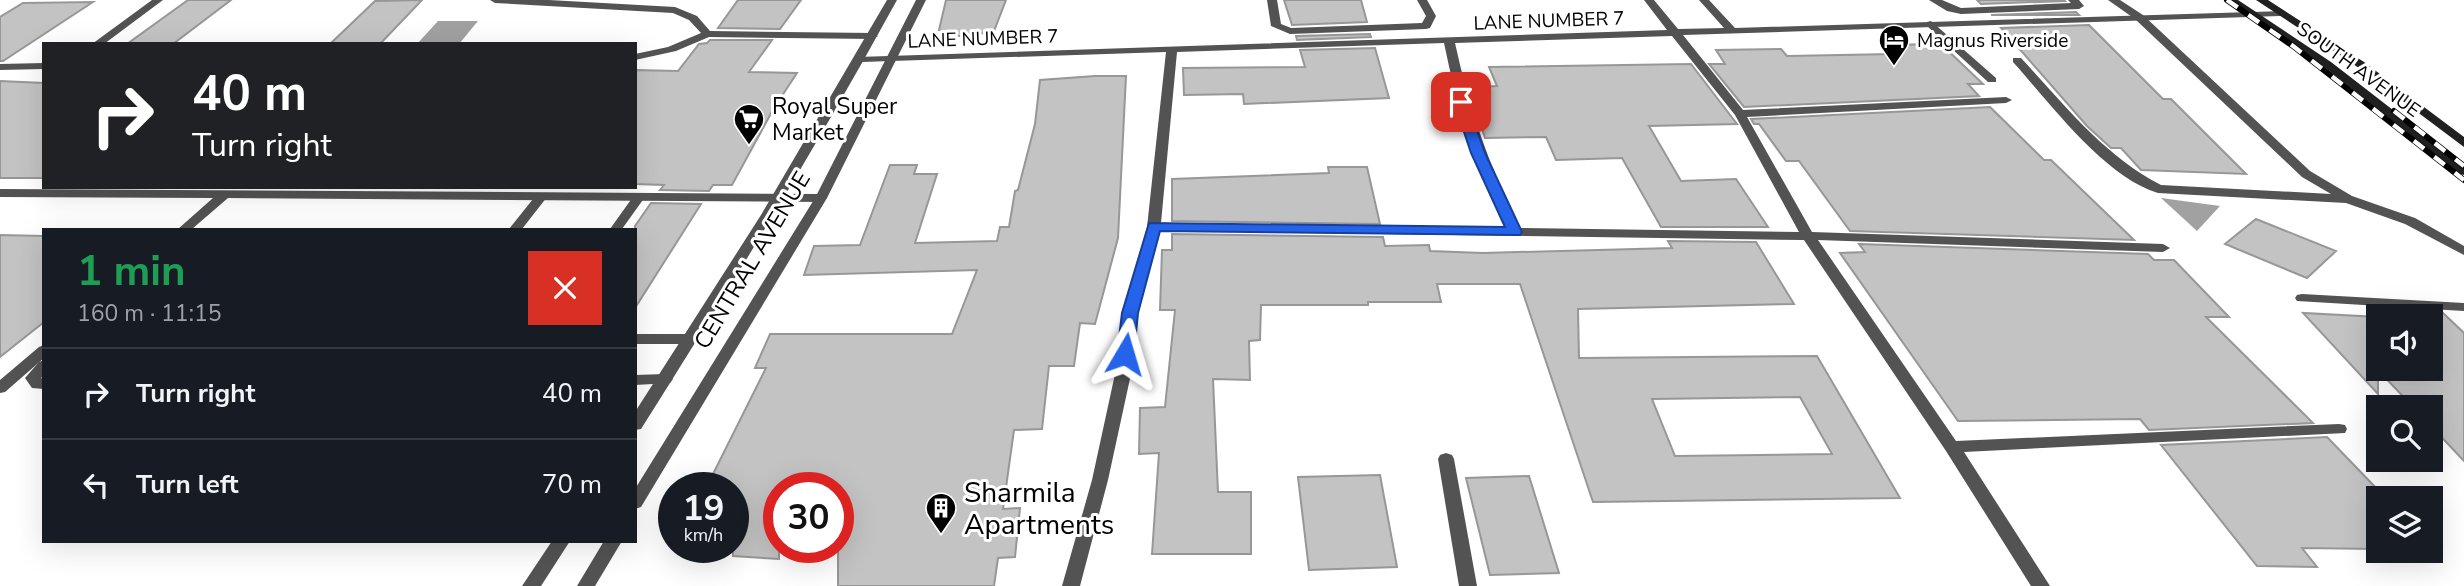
<!DOCTYPE html>
<meta charset="utf-8">
<style>
:root{--surface:#171b24;--page:#20242c;--text:#f1f3f6;--muted:#9ea1a6;--line:#363941}
body{margin:0;font-family:"Nunito Sans",sans-serif;background:var(--page);color:var(--text);height:100vh;display:flex;flex-direction:column;font-size:26px;white-space:nowrap}
*{box-sizing:border-box;margin:0}
p{font-size:23px;color:var(--muted)}
.icon{flex:none;width:38px;height:38px;fill:none;stroke:currentColor;stroke-width:2;stroke-linecap:round;stroke-linejoin:round}
.map{position:relative;flex:1;overflow:hidden}
.side{position:absolute;left:42px;top:228px;width:595px;height:315px;display:flex;flex-direction:column;background:var(--surface);border-radius:0px;box-shadow:0 7px 28px #0002}
.side>*{flex:none}
.guide{position:absolute;left:42px;top:42px;width:595px;height:147px;border-radius:0px;box-shadow:0 7px 28px #0002;background:#202124;color:#fff;overflow:hidden}
.tools{position:absolute;left:2366px;top:304px;display:grid;gap:14px}
.tools a{display:grid;place-items:center;width:77px;height:77px;border-radius:0px;background:var(--surface);box-shadow:0 7px 28px #0002;font-size:35px}
.speed{position:absolute;left:658px;top:472px;display:flex;gap:14px;font-size:35px;font-weight:700;text-align:center}
.speed>*{display:grid;place-content:center;width:91px;height:91px;border-radius:50%;background:var(--surface);box-shadow:0 7px 28px #0002;line-height:1}
.speed small{font-size:18px;font-weight:400}
.speed .limit{border:10px solid #d22;background:#fff;color:#111}
.pin{position:absolute;display:grid;place-items:center;width:60px;height:60px;color:#fff;margin:-30px;border-radius:14px;box-shadow:0 4px 10px #0006}
.me{position:absolute;width:77px;margin:-38px;rotate:7deg;stroke-linejoin:round;filter:drop-shadow(0 0 5px #0008)}
.turn{display:flex;align-items:center;gap:24px;height:147px;padding:0 35px;font-size:32px}
.turn .icon{width:91px;height:91px;stroke-width:2.5}
.turn b{display:block;font-size:49px;line-height:60px}
.round{display:grid;place-items:center;flex:none;width:74px;height:74px;border-radius:0px;background:var(--page)}
.summary{display:flex;align-items:center;justify-content:space-between;height:119px;padding:0 35px}
h1{font-size:42px;font-weight:700;line-height:52px;color:#1e9e55}
ul{padding:0;list-style:none}
li{display:flex;align-items:center;gap:21px;height:91px;padding:0 35px;border-top:2px solid var(--line)}
li div{flex:1}
li b{display:block;font-size:26px}
li em{font-style:normal}
.map>svg:first-child{display:block}
.water{fill:#a1a1a1}
.building{fill:#c3c3c3;stroke:#979797;stroke-width:2;fill-rule:evenodd}
.lines{fill:none;stroke-linecap:round;stroke-linejoin:round}
.service{fill:#535353;fill-rule:evenodd}
.minor{fill:#535353;fill-rule:evenodd}
.tertiary{fill:#535353;fill-rule:evenodd}
.secondary{fill:#202020;fill-rule:evenodd}
.rail-casing{stroke:#000;stroke-width:6}
.rail{stroke:#fff;stroke-width:4.5;stroke-dasharray:13;stroke-linecap:butt}
.route{fill:#2563eb;stroke:#184099;stroke-width:2}
.labels{text-anchor:middle;stroke-width:6;stroke-linejoin:round;paint-order:stroke}
.far-street-label{font-size:19px;fill:#000;stroke:#fff}
.far-poi-label{font-size:19px;fill:#000;stroke:#fff;text-anchor:start}
.poi-label{font-size:23px;fill:#000;stroke:#fff;text-anchor:start}
.street-label{font-size:23px;fill:#000;stroke:#fff}
.near-poi-label{font-size:28px;fill:#000;stroke:#fff;text-anchor:start}
</style>
<div class="map">
<svg width="2464" height="586" viewBox="0 0 2464 586">
<rect width="100%" height="100%" fill="#fff"/>
<path class="water" d="M 438,21 L 478,21 L 459,44 L 417,44 Z
M 2161,198 L 2220,206 L 2197,231 Z"/>
<path class="building" d="M 188,0 L 231,0 L 173,44 L 127,44 Z
M 422,0 L 380,44 L 330,44 L 375,1 Z
M 738,0 L 801,0 L 780,29 L 718,28 Z
M 946,0 L 1006,0 L 994,31 L 963,37 L 939,30 Z
M 1284,0 L 1361,0 L 1367,22 L 1292,25 Z
M 1977,0 L 2064,0 L 2065,1 L 1981,4 Z
M 93,2 L 3,61 L 0,61 L 0,17 L 23,3 Z
M 2076,12 L 2079,15 L 1991,15 Z
M 2089,25 L 2163,99 L 2171,99 L 2246,174 L 2141,170 L 2121,148 L 2111,148 L 2087,126 L 2001,28 Z
M 1370,34 L 1371,37 L 1297,40 L 1296,36 Z
M 710,40 L 772,40 L 749,72 L 797,73 L 774,108 L 732,185 L 713,185 L 709,191 L 660,190 L 664,185 L 635,184 L 635,70 L 678,71 L 699,44 L 707,43 Z
M 1941,44 L 1983,84 L 1968,84 L 1979,96 L 1744,107 L 1709,64 L 1725,64 L 1716,50 L 1781,49 L 1787,56 L 1893,54 L 1884,45 Z
M 1375,48 L 1389,98 L 1244,104 L 1243,94 L 1184,95 L 1183,68 L 1305,67 L 1300,50 Z
M 1691,64 L 1737,124 L 1649,126 L 1681,181 L 1736,179 L 1768,227 L 1661,227 L 1622,158 L 1556,160 L 1546,137 L 1485,138 L 1469,87 L 1497,86 L 1489,67 Z
M 1095,76 L 1126,76 L 1118,238 L 1095,324 L 1080,323 L 1074,366 L 1049,366 L 1042,429 L 1014,430 L 1003,509 L 1020,508 L 1015,557 L 998,558 L 994,586 L 838,586 L 838,488 L 779,488 L 779,559 L 733,556 L 733,488 L 706,488 L 766,368 L 755,368 L 770,334 L 952,334 L 977,270 L 804,275 L 814,246 L 860,245 L 890,165 L 917,165 L 914,174 L 937,174 L 915,243 L 997,241 L 1000,227 L 1009,227 L 1015,191 L 1018,190 L 1035,124 L 1040,80 Z
M 0,81 L 44,83 L 44,178 L 0,178 Z
M 1990,107 L 2044,160 L 2051,160 L 2134,240 L 1850,231 L 1799,161 L 1786,161 L 1759,124 L 1754,124 L 1751,119 Z
M 1328,167 L 1367,167 L 1380,224 L 1172,221 L 1172,179 L 1329,173 Z
M 651,203 L 701,204 L 635,308 L 635,226 Z
M 2256,219 L 2336,251 L 2307,278 L 2225,244 Z
M 1172,234 L 1383,237 L 1385,246 L 1429,245 L 1430,251 L 1483,253 L 1672,248 L 1668,241 L 1756,242 L 1794,304 L 1578,309 L 1579,358 L 1817,356 L 1900,498 L 1593,502 L 1520,284 L 1437,284 L 1441,302 L 1368,302 L 1368,305 L 1261,305 L 1260,340 L 1249,341 L 1250,380 L 1213,379 L 1218,492 L 1251,492 L 1251,554 L 1152,554 L 1159,453 L 1139,454 L 1140,408 L 1165,407 L 1175,310 L 1160,310 L 1162,250 L 1172,250 ZM 1800,397 L 1832,454 L 1675,456 L 1652,399 Z
M 0,235 L 44,236 L 44,322 L 0,357 Z
M 1859,244 L 2148,254 L 2154,260 L 2174,260 L 2229,317 L 2206,317 L 2313,423 L 2149,430 L 2140,419 L 1958,421 L 1840,253 L 1865,252 Z
M 2435,312 L 2442,312 L 2464,333 L 2464,461 L 2431,426 L 2431,408 L 2414,408 L 2378,370 L 2378,394 L 2303,313 L 2378,317 L 2378,369 L 2431,369 L 2431,331 Z
M 2327,437 L 2378,490 L 2378,549 L 2302,548 L 2317,567 L 2257,566 L 2161,445 Z
M 1380,475 L 1397,567 L 1309,570 L 1298,477 Z
M 1529,476 L 1559,573 L 1490,575 L 1466,478 Z"/>
<g class="lines">
<path class="service" d="M 2108,0 L 2120,0 L 2143,15 L 2310,171 L 2352,196 L 2415,218 L 2464,246 L 2464,255 L 2405,224 L 2346,203 L 2158,193 C 2104,177 2050,103 2013,62 L 2013,58 L 2021,58 C 2064,104 2103,155 2161,185 L 2331,194 L 2302,177 L 2135,19 Z
M 1931,21 L 1996,78 L 1996,82 L 1988,82 L 1927,26 L 1927,22 Z
M 541,193 L 547,197 L 522,229 L 509,229 L 537,194 Z
M 639,193 L 645,197 L 622,229 L 610,229 L 635,194 Z
M 2302,294 L 2464,303 L 2464,311 L 2297,301 L 2295,298 L 2297,295 Z
M 635,334 L 689,334 L 696,339 L 689,344 L 635,344 Z
M 44,360 L 44,375 L 41,378 L 44,379 L 44,389 L 32,388 L 25,378 L 39,362 Z
M 665,374 L 670,375 L 673,379 L 670,383 L 635,385 L 635,375 Z"/>
<path class="minor" d="M 152,0 L 163,0 L 104,44 L 92,44 Z
M 490,0 L 549,0 L 675,7 L 697,16 L 710,31 L 873,33 L 878,36 L 873,39 L 709,37 L 676,51 L 635,60 L 635,54 L 668,47 L 701,33 L 689,20 L 673,13 L 495,3 Z
M 1267,0 L 1277,0 L 1281,24 L 1291,28 L 1422,23 L 1426,16 L 1417,0 L 1427,0 L 1436,16 L 1430,28 L 1426,29 L 1290,34 L 1271,26 Z
M 1644,0 L 1654,0 L 1678,29 L 1724,28 L 1699,0 L 1709,0 L 1735,28 L 2284,11 L 2285,13 L 2280,16 L 1683,35 L 1743,110 L 2006,97 L 2012,100 L 2006,103 L 1747,117 L 1812,232 L 2163,244 L 2170,248 L 2163,252 L 1818,240 L 1956,441 L 2339,424 L 2345,425 L 2347,429 L 2345,433 L 1964,452 L 2050,586 L 2031,586 L 1946,451 L 1804,240 L 1159,231 L 1137,313 L 1131,374 L 1108,480 L 1080,586 L 1062,586 L 1092,480 L 1115,374 L 1123,313 L 1147,227 L 1166,52 L 862,62 L 857,59 L 858,57 L 1667,30 ZM 1672,36 L 1735,115 L 1799,232 L 1520,228 C 1490,169 1469,108 1455,43 ZM 1444,43 C 1457,108 1477,169 1506,228 L 1161,223 L 1177,52 Z
M 1929,0 L 1942,0 L 1961,8 L 2071,3 L 2068,0 L 2079,0 L 2084,6 L 2079,9 L 1961,14 L 1947,11 Z
M 44,63 L 44,69 L 0,70 L 0,64 Z
M 0,189 L 821,194 L 827,198 L 821,202 L 228,198 L 192,229 L 178,229 L 213,198 L 0,197 Z
M 44,345 L 44,358 L 5,392 L 0,393 L 0,380 L 39,347 Z
M 1446,453 L 1452,455 L 1454,459 L 1477,586 L 1459,586 L 1438,459 L 1440,455 Z"/>
<path class="tertiary" d="M 887,0 L 897,0 C 817,146 730,288 641,429 L 635,430 L 635,412 L 761,215 Z
M 916,0 L 926,0 L 827,198 L 641,507 L 635,509 L 635,489 L 815,198 Z
M 552,541 L 570,541 L 541,586 L 522,586 Z
M 604,541 L 622,541 L 595,586 L 577,586 Z"/>
<path class="secondary" d="M 2226,0 L 2238,0 L 2331,62 L 2464,165 L 2464,175 L 2460,174 L 2323,66 Z
M 2256,0 L 2268,0 L 2364,62 L 2464,137 L 2464,147 L 2356,66 Z"/>
<g class="rail-casing">
<path id="rail" d="M 2227,0 L 2293,46 L 2464,180
M 2394,111 L 2464,166"/>
</g>
<use href="#rail" class="rail"/>
</g>
<path class="route" d="M 1461,98 L 1467,102 L 1485,153 L 1522,232 L 1520,235 L 1160,231 L 1138,313 L 1134,354 L 1125,359 L 1119,358 L 1117,354 L 1122,313 L 1149,223 L 1505,227 L 1471,153 L 1454,102 Z"/>
<defs>
<g id="hotel-pin" transform="scale(1.575)"><path d="M0 17L-7.5 6A9.5 9.5 0 1 1 7.5 6Z" fill="#000" stroke="#fff"/><path d="M-6-4.5h1.5V1H6V5H4.5V3h-9V5H-6ZM-4 0a1.8 1.8 0 1 1 3.6 0ZM.5 0V-2.5h3Q6-2.5 6 0Z" fill="#fff"/></g>
<g id="supermarket-pin" transform="scale(1.575)"><path d="M0 17L-7.5 6A9.5 9.5 0 1 1 7.5 6Z" fill="#000" stroke="#fff"/><path d="M-6-5.5h2.5l.6 2H6L4.5 2H-2.5L-4.4-4H-6ZM-1.5 3.2a1.3 1.3 0 1 0 .1 0ZM3 3.2a1.3 1.3 0 1 0 .1 0Z" fill="#fff"/></g>
<g id="building-pin" transform="scale(1.575)"><path d="M0 17L-7.5 6A9.5 9.5 0 1 1 7.5 6Z" fill="#000" stroke="#fff"/><path d="M-4-6H4V6H1V3H-1V6H-4ZM-2.5-4.3h1.7v1.8h-1.7ZM.8-4.3h1.7v1.8H.8ZM-2.5-1h1.7V.8h-1.7ZM.8-1h1.7V.8H.8Z" fill="#fff"/></g>
</defs>
<g fill-rule="evenodd">
<use href="#hotel-pin" x="1894" y="40"/>
<use href="#supermarket-pin" x="749" y="119"/>
<use href="#building-pin" x="941" y="508"/>
</g>
<g class="labels">
<g class="far-street-label">
<text transform="translate(1549 20) rotate(-2)" y="7">LANE NUMBER 7</text>
<text transform="translate(983 38) rotate(-2)" y="7">LANE NUMBER 7</text>
<text transform="translate(2359 69) rotate(36)" y="7">SOUTH AVENUE</text>
</g>
<g class="far-poi-label">
<text x="1917" y="47">Magnus Riverside</text>
</g>
<g class="poi-label">
<text x="772" y="114">Royal Super<tspan x="772" dy="26">Market</tspan></text>
</g>
<g class="street-label">
<text transform="translate(752 260) rotate(-59)" y="8">CENTRAL AVENUE</text>
</g>
<g class="near-poi-label">
<text x="964" y="502">Sharmila<tspan x="964" dy="32">Apartments</tspan></text>
</g>
</g>
</svg>
<div class="tools">
<a><svg class="icon" aria-label="sound" viewBox="0 0 24 24"><path d="M4 9h4l5-4v14l-5-4H4zM17 9q2 3 0 6"/></svg></a>
<a><svg class="icon" aria-label="search" viewBox="0 0 24 24"><circle cx="10" cy="10" r="6"/><path d="M15 15l6 6"/></svg></a>
<a><svg class="icon" aria-label="layers" viewBox="0 0 24 24"><path d="M12 4l9 5-9 5-9-5zM3 14l9 5 9-5"/></svg></a>
</div>
<div class="speed"><div>19<small>km/h</small></div><div class="limit">30</div></div>
<div class="pin" style="left:1461px;top:102px;background:#d93025"><svg class="icon" aria-label="arrive" viewBox="0 0 24 24"><path d="M6 21V4h12l-3 4 3 4H6"/></svg></div>
<svg class="me" style="left:1125px;top:354px" viewBox="-20 -20 40 40"><path d="M0-17L14 15 0 8-14 15z" fill="#2563eb" stroke="#fff" stroke-width="4"/></svg>
<div class="guide">
<div class="turn"><svg class="icon" aria-label="right" viewBox="0 0 24 24"><path d="M7 20v-9h11M14 6l5 5-5 5"/></svg><div><b>40 m</b>Turn right</div></div>
</div>
<section class="side">
<div class="summary"><div><h1>1 min</h1><p>160 m · 11:15</p></div><a class="round" style="background:#d93025;color:#fff"><svg class="icon" aria-label="close" viewBox="0 0 24 24"><path d="M6 6l12 12M18 6L6 18"/></svg></a></div>
<ul>
<li><svg class="icon" aria-label="right" viewBox="0 0 24 24"><path d="M7 20v-9h11M14 6l5 5-5 5"/></svg><div><b>Turn right</b></div><em>40 m</em></li>
<li><svg class="icon" aria-label="left" viewBox="0 0 24 24"><path d="M17 20v-9H6M10 6l-5 5 5 5"/></svg><div><b>Turn left</b></div><em>70 m</em></li>
</ul>
</section>
</div>
